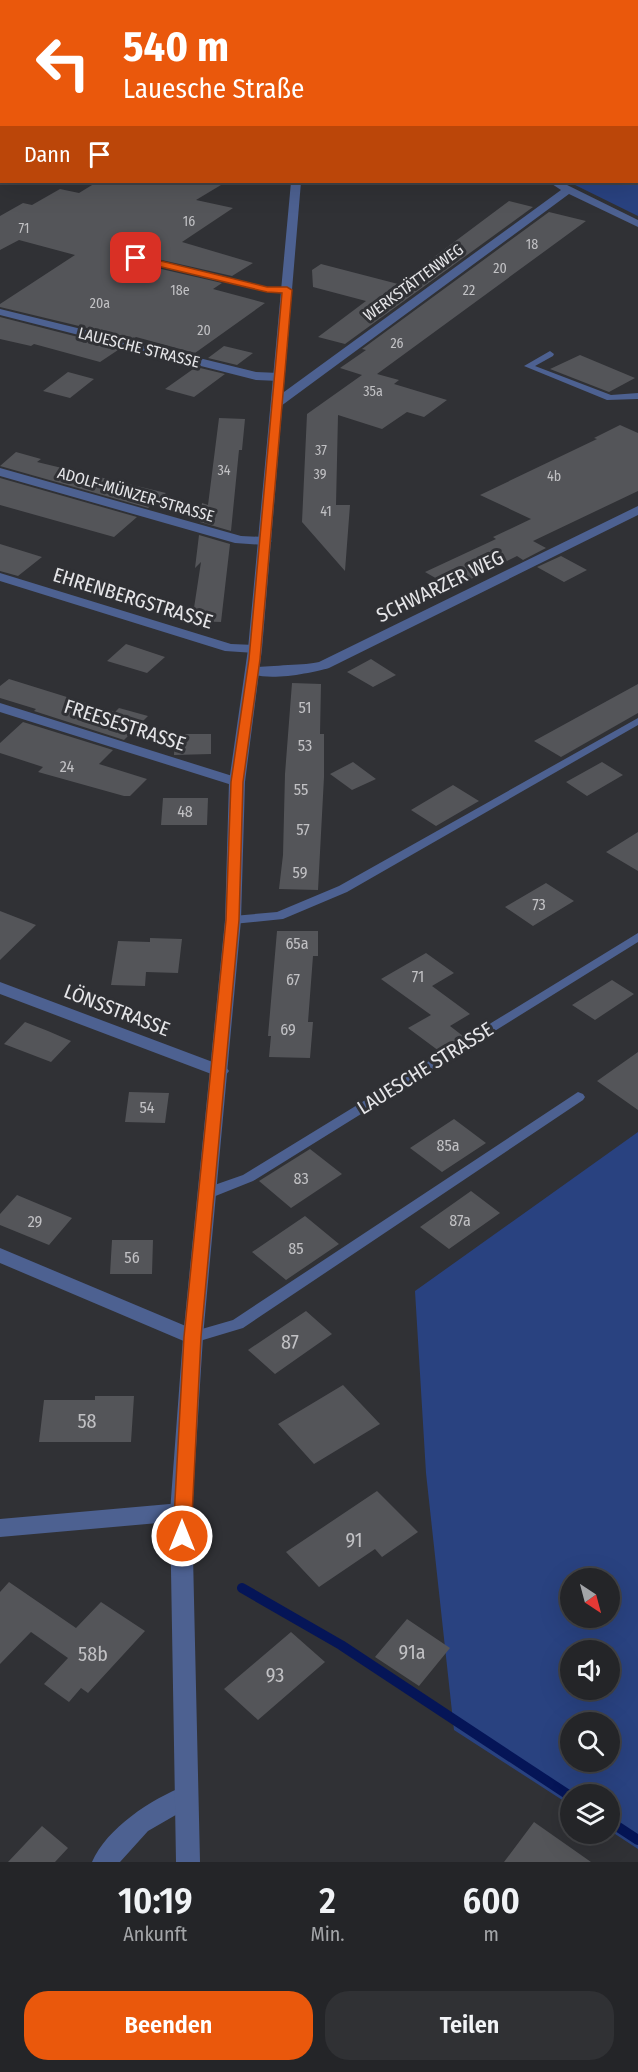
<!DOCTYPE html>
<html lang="de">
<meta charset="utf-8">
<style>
:root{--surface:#242528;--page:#303134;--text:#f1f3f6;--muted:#a3a5a8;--line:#414245;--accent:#ea580c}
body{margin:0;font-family:"Fira Sans Condensed",sans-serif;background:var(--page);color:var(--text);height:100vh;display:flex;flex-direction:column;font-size:22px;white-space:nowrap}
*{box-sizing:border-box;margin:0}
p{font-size:20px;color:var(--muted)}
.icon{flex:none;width:33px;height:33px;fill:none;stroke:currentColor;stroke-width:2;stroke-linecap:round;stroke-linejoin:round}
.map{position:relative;height:1862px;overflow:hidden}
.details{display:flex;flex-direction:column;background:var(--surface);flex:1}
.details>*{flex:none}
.guide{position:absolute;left:0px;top:0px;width:639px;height:183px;box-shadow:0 6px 24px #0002,0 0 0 2px var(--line);background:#ea580c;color:#fff;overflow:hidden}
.needle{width:39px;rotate:144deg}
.fabs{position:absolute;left:560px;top:1568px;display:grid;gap:12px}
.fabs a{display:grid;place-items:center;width:60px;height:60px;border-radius:50%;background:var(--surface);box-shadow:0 6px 24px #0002,0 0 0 2px var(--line);font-size:30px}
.pin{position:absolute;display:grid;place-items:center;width:51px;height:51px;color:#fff;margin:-26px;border-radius:12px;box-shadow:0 3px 9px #0006}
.me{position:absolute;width:66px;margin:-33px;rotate:0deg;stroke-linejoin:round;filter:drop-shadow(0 0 4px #0008)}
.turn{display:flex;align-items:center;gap:21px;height:126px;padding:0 24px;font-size:27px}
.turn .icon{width:78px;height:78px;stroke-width:2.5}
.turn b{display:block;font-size:42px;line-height:51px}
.then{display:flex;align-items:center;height:57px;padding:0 24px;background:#0003;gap:12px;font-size:22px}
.eta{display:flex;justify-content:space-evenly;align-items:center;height:102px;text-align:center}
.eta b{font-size:36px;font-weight:600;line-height:42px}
.button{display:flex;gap:12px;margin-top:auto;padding:12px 24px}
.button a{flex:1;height:69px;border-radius:24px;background:var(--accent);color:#fff;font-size:24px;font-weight:600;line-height:69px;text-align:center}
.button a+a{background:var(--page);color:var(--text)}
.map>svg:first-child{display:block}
.green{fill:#294280;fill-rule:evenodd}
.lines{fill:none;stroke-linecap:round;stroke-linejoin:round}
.stream{stroke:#051557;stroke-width:10}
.building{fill:#545559}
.service{fill:#4d6191;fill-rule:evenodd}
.minor{fill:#4d6191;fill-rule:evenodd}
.tertiary{fill:#4d6191;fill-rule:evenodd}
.primary{fill:#668def;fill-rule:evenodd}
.rail{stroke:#c4c4c7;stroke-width:3;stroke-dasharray:8 4;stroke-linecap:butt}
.route{fill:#ea580c;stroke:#983908;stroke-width:1.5}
.labels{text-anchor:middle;stroke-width:6;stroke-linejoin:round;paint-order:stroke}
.far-number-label{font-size:14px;fill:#c1c1c4}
.far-street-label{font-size:16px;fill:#e5e5e8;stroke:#303135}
.number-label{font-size:16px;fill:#c1c1c4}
.street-label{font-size:20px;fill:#e5e5e8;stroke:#303135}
.near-number-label{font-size:20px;fill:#c1c1c4}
</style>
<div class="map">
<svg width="638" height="1862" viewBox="0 0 638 1862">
<rect width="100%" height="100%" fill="#303135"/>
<path class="green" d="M 638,33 L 638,216 L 569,182 L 638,182 Z
M 638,1132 L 638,1849 L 609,1830 L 609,1794 L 570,1794 L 570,1805 L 454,1730 L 426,1473 L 415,1291 ZM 570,1578 L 609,1578 L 609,1617 L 570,1617 ZM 570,1650 L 609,1650 L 609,1689 L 570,1689 ZM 570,1722 L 609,1722 L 609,1761 L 570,1761 Z"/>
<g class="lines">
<path class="stream" d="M 242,1588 L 341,1645 L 570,1796
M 609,1821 L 638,1840"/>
</g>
<path class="building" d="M 97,182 L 226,182 L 196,200 L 233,208 L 182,242 L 253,263 L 232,276 L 131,253 L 115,261 L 127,267 L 144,265 L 222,283 L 213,289 L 265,303 L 195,353 L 136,337 L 133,339 L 0,307 L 0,304 L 75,255 L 19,240 L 0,250 L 0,216 L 23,203 L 32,205 L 60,189 L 79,193 Z
M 509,201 L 533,207 L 345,344 L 318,337 L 366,301 L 313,287 L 312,270 L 321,264 L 398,284 Z
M 549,212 L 586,221 L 377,374 L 399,380 L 394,384 L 447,400 L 424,417 L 407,412 L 382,429 L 338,415 L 336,505 L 350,505 L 345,571 L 302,522 L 307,414 L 362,375 L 340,368 L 366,350 L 362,349 Z
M 0,317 L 121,348 L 100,362 L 34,344 L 31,346 L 0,339 Z
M 224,346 L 253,353 L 237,365 L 208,358 Z
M 580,355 L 635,378 L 609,392 L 550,369 Z
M 196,367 L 225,374 L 194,397 L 165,389 Z
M 68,372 L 94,379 L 70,398 L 43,391 Z
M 219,418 L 245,419 L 242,450 L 239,450 L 231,531 L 200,522 L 202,503 L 208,505 Z
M 620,425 L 638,433 L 638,491 L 533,541 L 546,548 L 523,560 L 517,556 L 453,588 L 425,572 L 496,539 L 493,537 L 531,519 L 480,495 L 597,439 L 594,438 Z
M 16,452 L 41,459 L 37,462 L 166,493 L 148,508 L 0,466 Z
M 0,478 L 137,517 L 114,537 L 0,505 Z
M 199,535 L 230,544 L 221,622 L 192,621 L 201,562 L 195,568 Z
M 0,544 L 42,557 L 18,576 L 0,571 Z
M 561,556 L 587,570 L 564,582 L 537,567 Z
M 126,644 L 165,657 L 147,673 L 107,661 Z
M 371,659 L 396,675 L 373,687 L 347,672 Z
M 9,679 L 115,712 L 119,708 L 148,716 L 124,740 L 34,711 L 36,709 L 0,698 L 0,686 Z
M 292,683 L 321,684 L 320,734 L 324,734 L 324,777 L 318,890 L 279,889 L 283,855 L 285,774 Z
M 638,684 L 638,713 L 561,757 L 534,741 Z
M 23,722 L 113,750 L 99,764 L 147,779 L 130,796 L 124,796 L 38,772 L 43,767 L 0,753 L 0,743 Z
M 175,734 L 211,734 L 211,754 L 174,755 Z
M 353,762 L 376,779 L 352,790 L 330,774 Z
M 602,762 L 623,775 L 587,796 L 566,782 Z
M 453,785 L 479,801 L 436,826 L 411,810 Z
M 163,798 L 208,798 L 207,825 L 161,825 Z
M 638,832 L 638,871 L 606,852 Z
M 546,883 L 574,901 L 533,926 L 505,907 Z
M 0,911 L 36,925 L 0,960 Z
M 277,931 L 318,931 L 318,956 L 313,956 L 308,1022 L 313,1022 L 310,1058 L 269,1057 L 271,1036 L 268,1036 Z
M 150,938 L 182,939 L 178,973 L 146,972 L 145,986 L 111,985 L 118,941 L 150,942 Z
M 426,953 L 454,973 L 432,986 L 470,1014 L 450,1026 L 463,1036 L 439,1051 L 408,1028 L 431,1015 L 381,979 Z
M 612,980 L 634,994 L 595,1020 L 572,1005 Z
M 25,1022 L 48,1031 L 71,1041 L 51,1062 L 4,1044 Z
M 638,1052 L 638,1110 L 597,1081 Z
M 129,1092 L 169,1093 L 165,1123 L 125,1122 Z
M 454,1119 L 486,1143 L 442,1172 L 410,1148 Z
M 310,1149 L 342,1174 L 291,1208 L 259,1181 Z
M 471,1191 L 500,1213 L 449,1249 L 420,1227 Z
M 17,1195 L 72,1218 L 49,1245 L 0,1225 L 0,1214 Z
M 305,1216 L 339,1244 L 286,1280 L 252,1252 Z
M 112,1240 L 153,1240 L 152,1274 L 110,1274 Z
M 306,1311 L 332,1334 L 275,1374 L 248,1350 Z
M 343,1385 L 380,1424 L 314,1464 L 278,1424 Z
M 95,1396 L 134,1396 L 131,1442 L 39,1442 L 44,1400 L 95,1400 Z
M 377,1491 L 418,1532 L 382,1557 L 375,1549 L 319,1587 L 286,1552 Z
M 9,1582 L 76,1628 L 101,1602 L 145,1631 L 88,1693 L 81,1688 L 69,1702 L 44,1684 L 68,1658 L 31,1632 L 0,1664 L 0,1592 Z
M 407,1619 L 450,1648 L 419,1686 L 375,1657 Z
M 291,1632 L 325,1662 L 258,1720 L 224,1689 Z
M 534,1822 L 591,1862 L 504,1862 Z
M 42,1826 L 68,1848 L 55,1862 L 8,1862 Z"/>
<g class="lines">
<path class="service" d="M 237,0 L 245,0 L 235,2 Z
M 0,140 L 2,140 L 2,144 L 0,144 Z
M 130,255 L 267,287 L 287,288 L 291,290 L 287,292 L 267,291 L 144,263 L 128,265 L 117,260 Z
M 550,351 L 554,354 L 553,356 L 535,366 L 611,395 L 638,393 L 638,399 L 607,400 L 524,366 Z
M 638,718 L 638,725 L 347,892 L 283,919 L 233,924 L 227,920 L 233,916 L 277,912 L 339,886 Z
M 638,933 L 638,942 L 253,1181 L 213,1197 L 203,1197 L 201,1193 L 203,1189 L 243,1175 Z
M 578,1092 L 583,1094 L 585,1097 L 583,1100 L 243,1328 L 193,1343 L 188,1341 L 186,1337 L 188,1333 L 233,1320 Z"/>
<path class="minor" d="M 494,0 L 507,0 L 509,2 L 495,2 Z
M 0,44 L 2,44 L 2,50 L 0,50 Z
M 549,182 L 561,182 L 638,220 L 638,227 L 569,194 L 281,406 L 273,406 L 273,400 L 561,190 Z
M 0,309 L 256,372 L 279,373 L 285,377 L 279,381 L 256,380 L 0,315 Z
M 0,468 L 241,536 L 265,537 L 272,541 L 265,545 L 235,543 L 0,476 Z
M 638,506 L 638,515 L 329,668 C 312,673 259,684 246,670 C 251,665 304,666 319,662 Z
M 0,573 L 231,644 L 255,645 L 262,649 L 255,653 L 225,651 L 0,581 Z
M 0,703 L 242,779 L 245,782 L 242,785 L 232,785 L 0,712 Z
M 0,982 L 226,1067 L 229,1071 L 226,1075 L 214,1075 L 0,994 Z
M 0,1248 L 200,1332 L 203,1337 L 200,1342 L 193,1345 L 186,1342 L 0,1263 Z
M 181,1503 L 189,1506 L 192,1512 L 189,1518 L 181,1521 L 0,1537 L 0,1519 Z
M 185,1786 L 193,1789 L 197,1797 L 193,1805 L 148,1831 L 120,1862 L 92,1862 C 107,1828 151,1799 185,1786 Z"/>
<path class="tertiary" d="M 308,0 L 316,0 L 316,2 L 308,2 Z
M 291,182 L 301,182 L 262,649 L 245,782 L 241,920 L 203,1337 L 192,1512 L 200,1862 L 176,1862 L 170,1512 L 183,1337 L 225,920 L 229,782 L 248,649 Z"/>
<path class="primary" d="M 219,0 L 229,0 L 218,2 Z
M 2,106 L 2,112 L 0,113 L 0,107 Z"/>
<path class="rail" d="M 552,0 L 560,2
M 569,0 L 576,2"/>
</g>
<path class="route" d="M 136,255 L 267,287 L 287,287 L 292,290 L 260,659 L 243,782 L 239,920 L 201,1337 L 191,1536 L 188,1541 L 182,1544 L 175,1541 L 173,1536 L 184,1337 L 226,920 L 231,782 L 249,659 L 282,293 L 267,292 L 132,260 L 132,256 Z"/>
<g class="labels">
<g class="far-number-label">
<text x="189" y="226">16</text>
<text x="24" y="233">71</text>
<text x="532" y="249">18</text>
<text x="500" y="273">20</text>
<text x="180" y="295">18e</text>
<text x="469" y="295">22</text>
<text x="100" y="308">20a</text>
<text x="204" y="335">20</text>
<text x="397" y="348">26</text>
<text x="373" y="396">35a</text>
<text x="321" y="455">37</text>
<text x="224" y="475">34</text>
<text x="320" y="479">39</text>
<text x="554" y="481">4b</text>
<text x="326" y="516">41</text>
</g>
<g class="far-street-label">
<text transform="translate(413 282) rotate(-36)" y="6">WERKSTÄTTENWEG</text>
<text transform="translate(139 347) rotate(14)" y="6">LAUESCHE STRASSE</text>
<text transform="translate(136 494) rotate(16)" y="6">ADOLF-MÜNZER-STRASSE</text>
</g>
<g class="number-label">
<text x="305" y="713">51</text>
<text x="305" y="751">53</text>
<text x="67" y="772">24</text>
<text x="301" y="795">55</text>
<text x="185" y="817">48</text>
<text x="303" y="835">57</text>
<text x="300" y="878">59</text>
<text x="539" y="910">73</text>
<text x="297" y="949">65a</text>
<text x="418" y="982">71</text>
<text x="293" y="985">67</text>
<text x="288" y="1035">69</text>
<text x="147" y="1113">54</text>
<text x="448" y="1151">85a</text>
<text x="301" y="1184">83</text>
<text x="460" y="1226">87a</text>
<text x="35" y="1227">29</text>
<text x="296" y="1254">85</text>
<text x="132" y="1263">56</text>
</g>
<g class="street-label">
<text transform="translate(440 586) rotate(-26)" y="7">SCHWARZER WEG</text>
<text transform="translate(133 598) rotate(17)" y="7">EHRENBERGSTRASSE</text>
<text transform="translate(125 725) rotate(18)" y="7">FREESESTRASSE</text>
<text transform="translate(117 1010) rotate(21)" y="7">LÖNSSTRASSE</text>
<text transform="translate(425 1068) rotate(-32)" y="7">LAUESCHE STRASSE</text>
</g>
<g class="near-number-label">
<text x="290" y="1349">87</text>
<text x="87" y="1428">58</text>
<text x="354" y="1547">91</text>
<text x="412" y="1659">91a</text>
<text x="93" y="1661">58b</text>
<text x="275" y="1682">93</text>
</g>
</g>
</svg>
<div class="fabs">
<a><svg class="needle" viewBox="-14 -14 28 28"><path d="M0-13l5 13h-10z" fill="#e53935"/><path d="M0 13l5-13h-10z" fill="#a3a5a8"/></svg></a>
<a><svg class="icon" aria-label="sound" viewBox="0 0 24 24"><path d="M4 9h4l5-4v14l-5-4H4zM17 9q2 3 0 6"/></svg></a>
<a><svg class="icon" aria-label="search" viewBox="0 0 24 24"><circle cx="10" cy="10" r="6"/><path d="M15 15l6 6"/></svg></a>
<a><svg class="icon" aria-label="layers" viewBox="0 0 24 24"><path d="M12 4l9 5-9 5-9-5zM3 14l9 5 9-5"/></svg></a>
</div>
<div class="pin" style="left:136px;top:258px;background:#d93025"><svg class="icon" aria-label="arrive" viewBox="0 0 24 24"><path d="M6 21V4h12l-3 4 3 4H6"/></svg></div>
<svg class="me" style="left:182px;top:1536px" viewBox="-20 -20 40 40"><circle r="17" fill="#ea580c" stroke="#fff" stroke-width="3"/><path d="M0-11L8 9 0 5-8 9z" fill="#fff"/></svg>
<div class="guide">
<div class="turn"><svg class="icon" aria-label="left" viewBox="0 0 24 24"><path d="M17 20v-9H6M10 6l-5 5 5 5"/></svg><div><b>540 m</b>Lauesche Straße</div></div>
<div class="then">Dann<svg class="icon" aria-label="arrive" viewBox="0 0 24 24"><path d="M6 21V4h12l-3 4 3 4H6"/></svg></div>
</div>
</div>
<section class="details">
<div class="eta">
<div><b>10:19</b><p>Ankunft</p></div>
<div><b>2</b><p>Min.</p></div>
<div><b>600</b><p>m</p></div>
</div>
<div class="button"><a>Beenden</a><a>Teilen</a></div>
</section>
